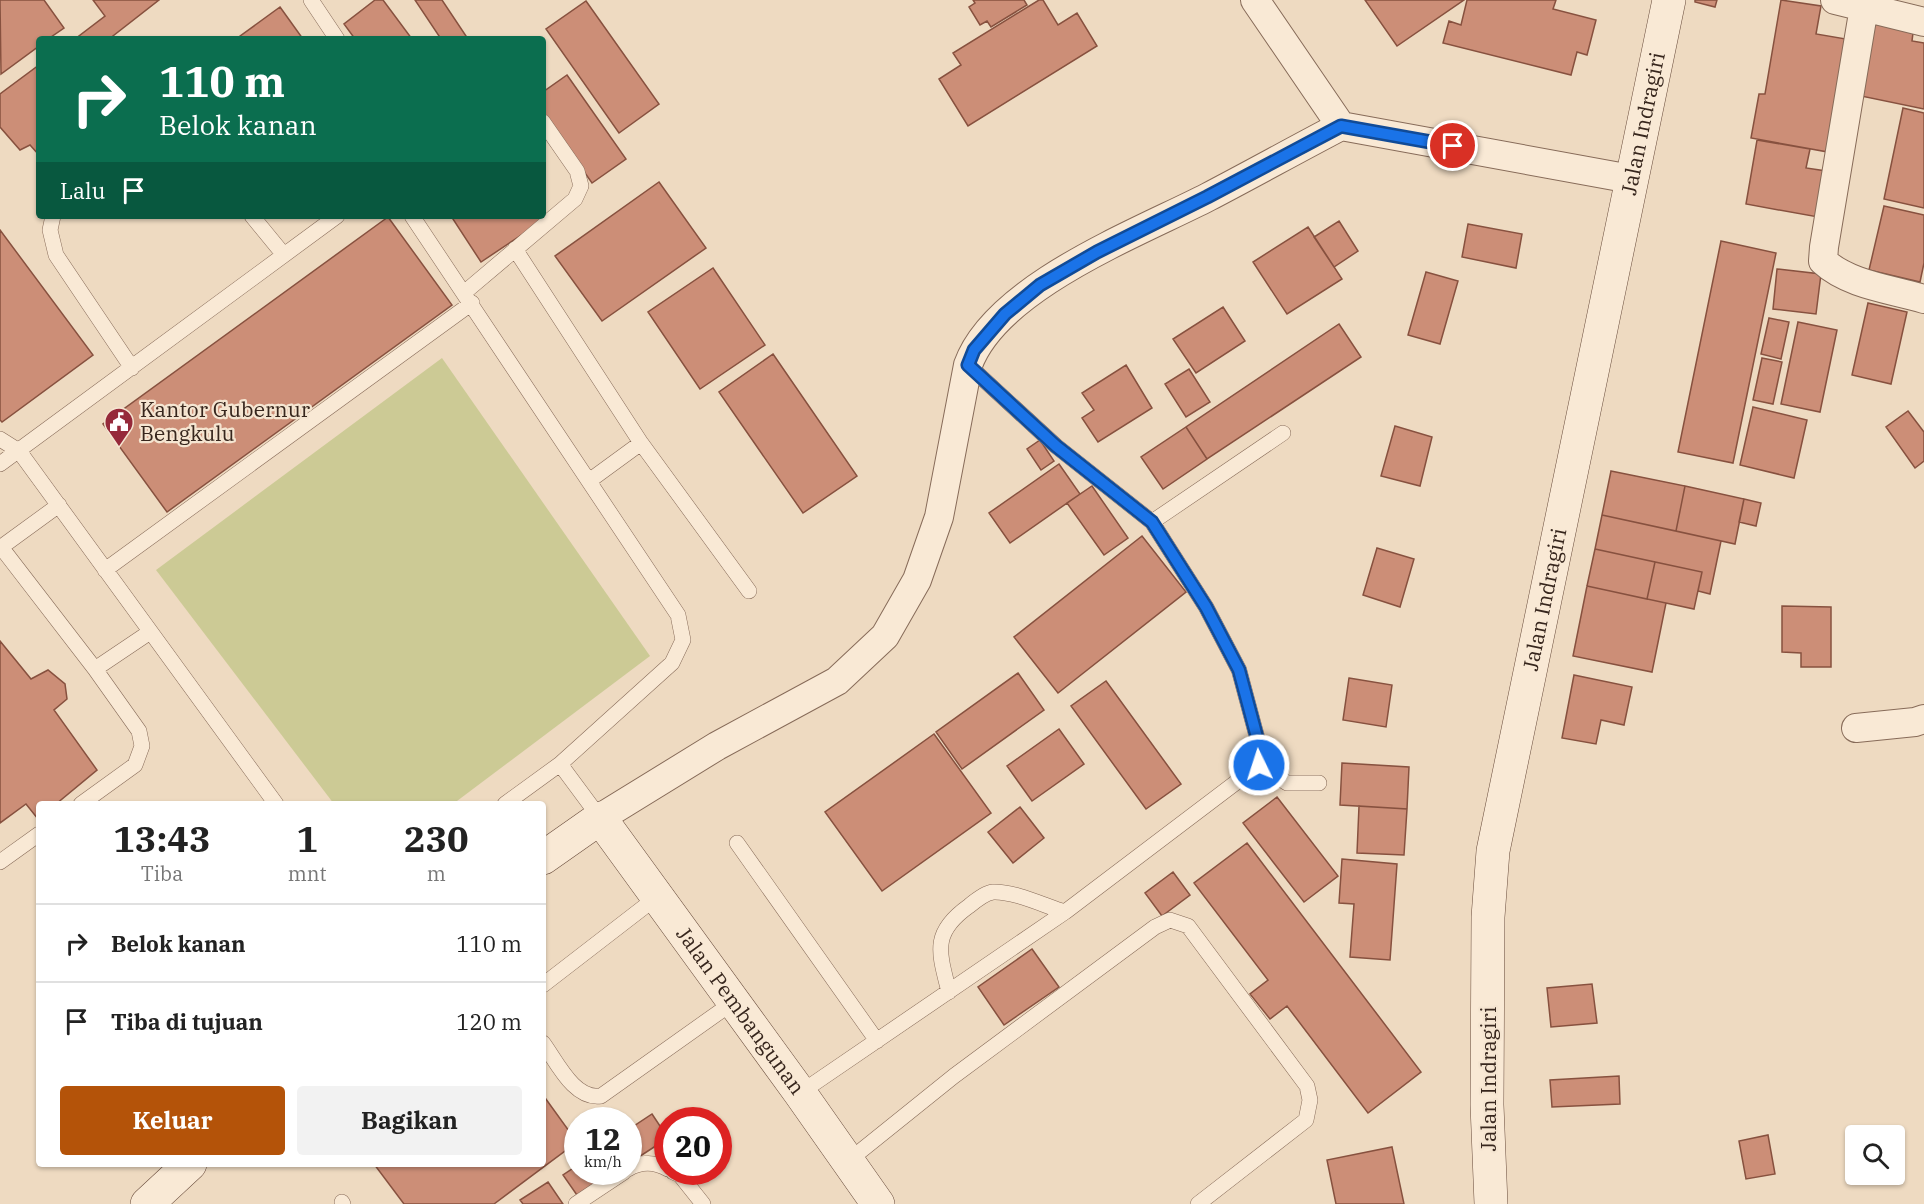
<!DOCTYPE html>
<html lang="id">
<style>
:root{--surface:#fff;--page:#f2f2f2;--text:#222;--muted:#767676;--line:#e0e0e0;--accent:#b45309}
body{margin:0;font-family:"IBM Plex Serif",serif;background:var(--page);color:var(--text);height:100vh;display:flex;flex-direction:column;font-size:22px;white-space:nowrap}
*{box-sizing:border-box;margin:0}
p{font-size:20px;color:var(--muted)}
.icon{flex:none;width:33px;height:33px;fill:none;stroke:currentColor;stroke-width:2;stroke-linecap:round;stroke-linejoin:round}
.map{position:relative;flex:1;overflow:hidden}
.side{position:absolute;left:36px;top:801px;width:510px;height:366px;display:flex;flex-direction:column;background:var(--surface);border-radius:6px;box-shadow:0 2px 4px #0004}
.side>*{flex:none}
.banner{position:absolute;left:36px;top:36px;width:510px;height:183px;border-radius:6px;box-shadow:0 2px 4px #0004;background:#0b6e4f;color:#fff;overflow:hidden}
.controls{position:absolute;left:1845px;top:1125px;display:grid;gap:12px}
.controls a{display:grid;place-items:center;width:60px;height:60px;border-radius:6px;background:var(--surface);box-shadow:0 2px 4px #0004;font-size:30px}
.speed{position:absolute;left:564px;top:1107px;display:flex;gap:12px;font-size:30px;font-weight:700;text-align:center}
.speed>*{display:grid;place-content:center;width:78px;height:78px;border-radius:50%;background:var(--surface);box-shadow:0 2px 4px #0004;line-height:1}
.speed small{font-size:15px;font-weight:400}
.speed .limit{border:9px solid #d22;background:#fff;color:#111}
.pin{position:absolute;display:grid;place-items:center;width:51px;height:51px;color:#fff;margin:-26px;border:3px solid #fff;border-radius:50%;box-shadow:0 2px 6px #0007}
.me{position:absolute;width:66px;margin:-33px;rotate:356deg;stroke-linejoin:round;filter:drop-shadow(0 0 4px #0008)}
.turn{display:flex;align-items:center;gap:21px;height:126px;padding:0 24px;font-size:27px}
.turn .icon{width:78px;height:78px;stroke-width:2.5}
.turn b{display:block;font-size:42px;line-height:51px}
.then{display:flex;align-items:center;height:57px;padding:0 24px;background:#0003;gap:12px;font-size:22px}
.eta{display:flex;justify-content:space-evenly;align-items:center;height:102px;text-align:center}
.eta b{font-size:36px;font-weight:700;line-height:42px}
.button{display:flex;gap:12px;margin-top:auto;padding:12px 24px}
.button a{flex:1;height:69px;border-radius:6px;background:var(--accent);color:#fff;font-size:24px;font-weight:700;line-height:69px;text-align:center}
.button a+a{background:var(--page);color:var(--text)}
ul{padding:0;list-style:none}
li{display:flex;align-items:center;gap:18px;height:78px;padding:0 24px;border-top:2px solid var(--line)}
li div{flex:1}
li b{display:block;font-size:22px}
li em{font-style:normal}
.map>svg:first-child{display:block}
.green{fill:#ccca95}
.building{fill:#cc8e77;stroke:#87513f;stroke-width:1.5}
.lines{fill:none;stroke-linecap:round;stroke-linejoin:round}
.lane-casing{stroke:#876b59;stroke-width:16}
.street-casing{stroke:#876b59;stroke-width:30}
.secondary-casing{stroke:#694c3c;stroke-width:34}
.lane{stroke:#f9e9d5;stroke-width:15}
.street{stroke:#f9e9d5;stroke-width:28}
.secondary{stroke:#f9e9d5;stroke-width:33}
.route-casing{stroke:#114b97;stroke-width:15}
.route{stroke:#1a73e8;stroke-width:10}
.labels{text-anchor:middle;stroke-width:4.5;stroke-linejoin:round;paint-order:stroke}
.street-label{font-size:21px;fill:#37261d;stroke:#f5e5d1}
.poi-label{font-size:21px;fill:#37261d;stroke:#f5e5d1;text-anchor:start}
</style>
<div class="map">
<svg width="1924" height="1204" viewBox="0 0 1924 1204">
<rect width="100%" height="100%" fill="#eedac1"/>
<path class="green" d="M 442,358 L 650,656 L 453,804 L 334,804 L 156,570 Z"/>
<path class="building" d="M 0,0 L 44,0 L 64,28 L 48,39 L 39,39 L 39,46 L 1,74 Z
M 93,0 L 159,0 L 109,39 L 75,39 L 105,16 Z
M 375,0 L 383,0 L 412,39 L 355,39 L 344,24 Z
M 415,0 L 442,0 L 468,39 L 441,39 Z
M 973,0 L 1024,0 L 1027,5 L 991,27 L 987,21 L 980,25 L 969,7 L 975,3 Z
M 1039,0 L 1043,0 L 1058,25 L 1077,13 L 1097,46 L 968,126 L 939,79 L 961,65 L 953,53 Z
M 1365,0 L 1464,0 L 1397,46 Z
M 1467,0 L 1556,0 L 1553,9 L 1596,20 L 1587,55 L 1577,52 L 1571,75 L 1443,43 L 1449,21 L 1461,25 Z
M 1695,0 L 1717,0 L 1715,7 L 1695,2 Z
M 1781,0 L 1821,6 L 1816,34 L 1846,39 L 1828,152 L 1751,138 L 1759,94 L 1765,94 Z
M 586,1 L 659,104 L 619,133 L 546,29 Z
M 280,7 L 303,39 L 236,39 Z
M 1876,17 L 1914,25 L 1912,41 L 1924,43 L 1924,109 L 1861,96 Z
M 39,65 L 39,155 L 30,145 L 20,150 L 0,127 L 0,94 Z
M 567,75 L 626,159 L 592,183 L 543,113 L 543,92 Z
M 1903,108 L 1924,113 L 1924,208 L 1884,199 Z
M 1757,140 L 1810,149 L 1806,168 L 1826,171 L 1818,217 L 1746,204 Z
M 659,182 L 706,248 L 602,321 L 555,256 Z
M 1884,206 L 1924,215 L 1924,263 L 1920,282 L 1869,270 Z
M 543,212 L 547,218 L 481,262 L 451,216 L 543,216 Z
M 388,217 L 452,305 L 167,512 L 103,424 Z
M 1339,221 L 1358,251 L 1334,267 L 1314,237 Z
M 1468,224 L 1522,234 L 1516,268 L 1462,257 Z
M 1308,227 L 1342,279 L 1287,314 L 1253,262 Z
M 0,230 L 93,355 L 2,422 L 0,420 Z
M 1721,241 L 1776,253 L 1733,463 L 1678,452 Z
M 713,268 L 765,345 L 700,389 L 648,312 Z
M 1777,269 L 1821,274 L 1816,314 L 1773,309 Z
M 1426,272 L 1458,281 L 1440,344 L 1408,335 Z
M 1868,303 L 1907,312 L 1891,384 L 1852,375 Z
M 1223,307 L 1245,341 L 1196,373 L 1173,339 Z
M 1769,318 L 1789,322 L 1781,359 L 1761,354 Z
M 1798,322 L 1837,330 L 1820,412 L 1781,404 Z
M 1339,324 L 1361,357 L 1207,459 L 1186,427 Z
M 773,354 L 857,476 L 803,513 L 719,392 Z
M 1762,358 L 1782,362 L 1773,404 L 1753,400 Z
M 1126,365 L 1152,408 L 1098,442 L 1082,418 L 1094,410 L 1082,393 Z
M 1189,369 L 1210,402 L 1186,417 L 1165,384 Z
M 1753,407 L 1807,420 L 1794,478 L 1740,465 Z
M 1908,411 L 1924,432 L 1924,461 L 1915,468 L 1886,427 Z
M 1395,426 L 1432,437 L 1420,486 L 1381,476 Z
M 1186,427 L 1207,459 L 1163,489 L 1141,457 Z
M 1040,440 L 1054,461 L 1041,470 L 1027,449 Z
M 1059,464 L 1080,494 L 1010,543 L 989,513 Z
M 1611,471 L 1685,486 L 1676,531 L 1602,515 Z
M 1092,486 L 1128,538 L 1104,555 L 1067,503 Z
M 1685,486 L 1744,499 L 1735,544 L 1676,531 Z
M 1744,499 L 1761,503 L 1756,526 L 1739,522 Z
M 1602,515 L 1721,541 L 1710,594 L 1698,591 L 1702,572 L 1595,549 Z
M 1142,536 L 1186,592 L 1058,693 L 1014,637 Z
M 1377,548 L 1414,559 L 1400,607 L 1363,595 Z
M 1595,549 L 1655,562 L 1647,599 L 1587,586 Z
M 1655,562 L 1702,572 L 1694,609 L 1647,599 Z
M 1587,586 L 1666,603 L 1652,672 L 1573,656 Z
M 1782,606 L 1831,607 L 1831,667 L 1801,667 L 1801,653 L 1782,652 Z
M 0,641 L 31,679 L 48,670 L 65,684 L 67,699 L 54,710 L 97,770 L 56,804 L 39,804 L 38,819 L 26,804 L 0,823 Z
M 1018,673 L 1044,710 L 962,769 L 936,732 Z
M 1574,675 L 1632,687 L 1624,725 L 1601,720 L 1596,744 L 1562,738 Z
M 1349,678 L 1392,685 L 1386,727 L 1343,720 Z
M 1106,681 L 1181,784 L 1146,809 L 1071,706 Z
M 1059,729 L 1084,764 L 1032,801 L 1007,766 Z
M 934,734 L 991,813 L 882,891 L 825,812 Z
M 1342,763 L 1409,767 L 1407,809 L 1340,805 Z
M 1277,797 L 1338,876 L 1304,902 L 1243,823 Z
M 1359,806 L 1407,809 L 1404,855 L 1357,853 Z
M 1020,807 L 1044,838 L 1013,863 L 988,832 Z
M 1247,843 L 1421,1072 L 1368,1113 L 1287,1006 L 1270,1019 L 1250,994 L 1268,980 L 1194,883 Z
M 1342,859 L 1397,864 L 1390,960 L 1350,957 L 1354,904 L 1339,903 Z
M 1173,872 L 1190,895 L 1162,916 L 1145,893 Z
M 1032,949 L 1059,987 L 1004,1025 L 978,987 Z
M 1592,984 L 1597,1023 L 1551,1027 L 1547,988 Z
M 1619,1076 L 1620,1104 L 1552,1107 L 1550,1080 Z
M 543,1095 L 577,1142 L 494,1204 L 404,1204 L 374,1164 L 543,1164 Z
M 652,1114 L 668,1138 L 628,1164 L 628,1130 Z
M 1768,1135 L 1775,1174 L 1746,1179 L 1739,1141 Z
M 1392,1147 L 1404,1204 L 1336,1204 L 1327,1160 Z
M 578,1165 L 578,1172 L 618,1172 L 579,1198 L 563,1175 Z
M 548,1182 L 563,1204 L 523,1204 L 520,1200 Z"/>
<g class="lines">
<g class="lane-casing">
<path id="lane" d="M 311,0 L 337,39
M 53,216 L 50,230 L 56,255 L 132,368
M 252,216 L 284,255
M 412,216 L 678,615 L 683,640 L 672,663 L 560,764 L 505,804
M 515,249 L 641,443
M 465,292 L 575,199 L 581,186 L 577,171 L 543,122
M 968,365 L 1056,446 L 1152,522 L 1206,607 L 1239,670 L 1258,741 L 1259,765 L 1287,783 L 1319,783
M 0,439 L 19,451 L 276,804
M 0,464 L 337,216
M 589,481 L 641,443 L 749,591
M 1152,522 L 1283,433
M 1,547 L 95,669 L 150,632
M 0,548 L 59,505
M 105,570 L 472,303
M 560,764 L 600,818
M 81,804 L 135,765 L 142,746 L 139,731 L 95,669
M 737,843 L 877,1041
M 0,862 L 39,834
M 543,985 L 657,897
M 949,992 C 939,952 931,933 969,906 C 975,901 985,893 993,892 C 1014,891 1045,906 1065,912
M 543,1043 C 557,1062 574,1100 601,1096 L 732,1003
M 800,1093 L 1065,912 L 1259,765
M 847,1162 L 954,1076 L 1155,927 L 1170,920 L 1188,926 L 1307,1086 L 1310,1100 L 1306,1120 L 1198,1204
M 628,1169 C 642,1161 654,1162 668,1169
M 673,1172 L 680,1175 L 703,1204
M 342,1202 L 343,1204
M 576,1204 L 624,1172"/>
</g>
<g class="street-casing">
<path id="street" d="M 1255,0 L 1341,126 L 1631,179
M 1835,0 L 1924,22
M 1864,7 L 1824,247 L 1823,261 C 1849,285 1891,289 1924,299
M 1856,728 L 1915,722 L 1924,719
M 600,818 L 717,746 L 837,681 L 885,636 L 917,580 L 939,517 L 968,365 C 996,287 1138,233 1208,197 C 1252,174 1297,149 1341,126"/>
</g>
<g class="secondary-casing">
<g id="secondary">
<path id="s1" d="M 543,858 L 600,818 L 800,1093 L 878,1204"/>
<path d="M 147,1204 L 190,1164"/>
<path id="s2" d="M 1491,1204 L 1487,1105 L 1488,917 L 1493,851 L 1669,0"/>
</g>
</g>
<use href="#lane" class="lane"/>
<use href="#street" class="street"/>
<use href="#secondary" class="secondary"/>
</g>
<g class="lines">
<g class="route-casing">
<path id="route" d="M 1259,765 L 1258,741 L 1239,670 L 1206,607 L 1152,522 L 1056,446 L 968,365 L 974,350 L 1005,314 L 1040,285 L 1097,252 L 1207,197 L 1341,126 L 1453,146"/>
</g>
<use href="#route" class="route"/>
</g>
<defs>
<g id="civic-pin" transform="scale(1.5)"><path d="M0 17L-7.5 6A9.5 9.5 0 1 1 7.5 6Z" fill="#96293a" stroke="#f5e5d1"/><path d="M-.6-6.5H3V-4.5H.6V-3L4-1V1h2V6H-6V1h2V-1L-.6-3ZM-1.2 2.5V6h2.4V2.5Z" fill="#fff"/></g>
</defs>
<g fill-rule="evenodd">
<use href="#civic-pin" x="119" y="422"/>
</g>
<g class="labels">
<g class="street-label">
<text dy="7" stroke="none"><textPath href="#s2" startOffset="1096">Jalan Indragiri</textPath></text>
<text dy="7" stroke="none"><textPath href="#s2" startOffset="610">Jalan Indragiri</textPath></text>
<text dy="7" stroke="none"><textPath href="#s1" startOffset="308">Jalan Pembangunan</textPath></text>
<text transform="translate(1489 1079) rotate(-90)" y="7">Jalan Indragiri</text>
</g>
<g class="poi-label">
<text x="140" y="417">Kantor Gubernur<tspan x="140" dy="24">Bengkulu</tspan></text>
</g>
</g>
</svg>
<div class="controls">
<a><svg class="icon" aria-label="search" viewBox="0 0 24 24"><circle cx="10" cy="10" r="6"/><path d="M15 15l6 6"/></svg></a>
</div>
<div class="speed"><div>12<small>km/h</small></div><div class="limit">20</div></div>
<div class="pin" style="left:1453px;top:146px;background:#d93025"><svg class="icon" aria-label="arrive" viewBox="0 0 24 24"><path d="M6 21V4h12l-3 4 3 4H6"/></svg></div>
<svg class="me" style="left:1259px;top:765px" viewBox="-20 -20 40 40"><circle r="17" fill="#1a73e8" stroke="#fff" stroke-width="3"/><path d="M0-11L8 9 0 5-8 9z" fill="#fff"/></svg>
<div class="banner">
<div class="turn"><svg class="icon" aria-label="right" viewBox="0 0 24 24"><path d="M7 20v-9h11M14 6l5 5-5 5"/></svg><div><b>110 m</b>Belok kanan</div></div>
<div class="then">Lalu<svg class="icon" aria-label="arrive" viewBox="0 0 24 24"><path d="M6 21V4h12l-3 4 3 4H6"/></svg></div>
</div>
<section class="side">
<div class="eta">
<div><b>13:43</b><p>Tiba</p></div>
<div><b>1</b><p>mnt</p></div>
<div><b>230</b><p>m</p></div>
</div>
<ul>
<li><svg class="icon" aria-label="right" viewBox="0 0 24 24"><path d="M7 20v-9h11M14 6l5 5-5 5"/></svg><div><b>Belok kanan</b></div><em>110 m</em></li>
<li><svg class="icon" aria-label="arrive" viewBox="0 0 24 24"><path d="M6 21V4h12l-3 4 3 4H6"/></svg><div><b>Tiba di tujuan</b></div><em>120 m</em></li>
</ul>
<div class="button"><a>Keluar</a><a>Bagikan</a></div>
</section>
</div>
